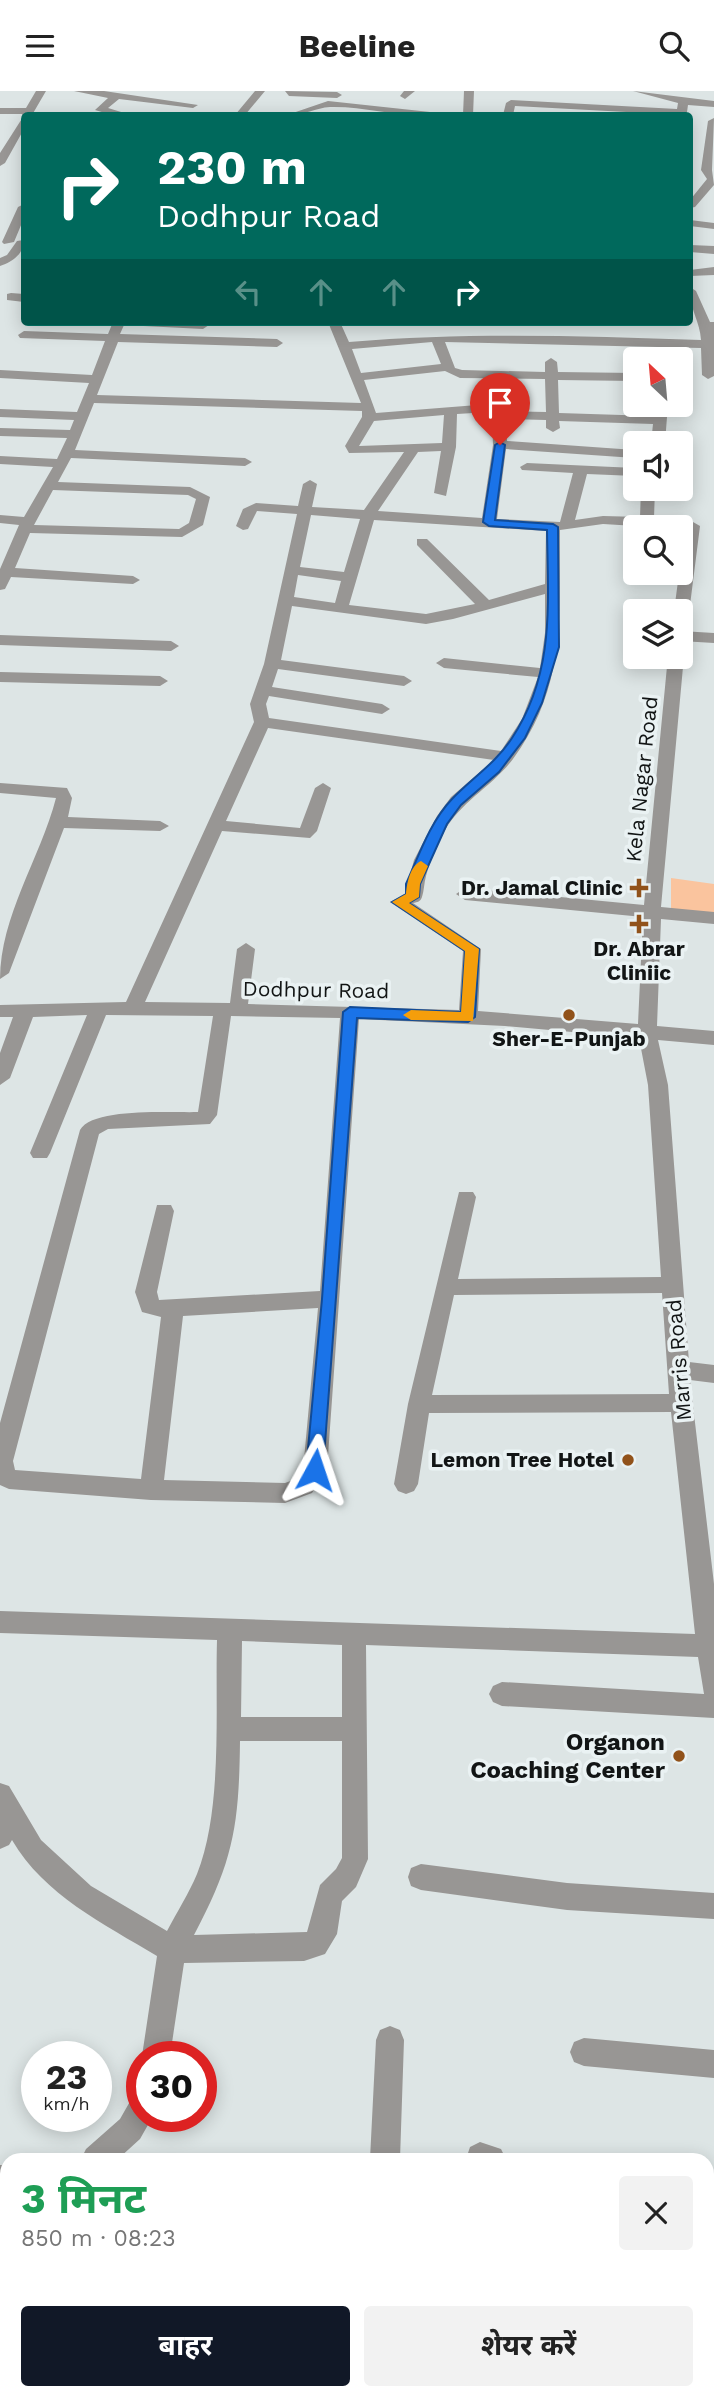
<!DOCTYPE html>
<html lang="hi">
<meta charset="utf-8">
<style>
:root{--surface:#fff;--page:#f2f2f2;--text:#222;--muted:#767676;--accent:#111827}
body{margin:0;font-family:"Work Sans","Noto Sans Devanagari",sans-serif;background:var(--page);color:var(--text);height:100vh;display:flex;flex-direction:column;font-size:26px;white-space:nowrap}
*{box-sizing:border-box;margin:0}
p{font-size:23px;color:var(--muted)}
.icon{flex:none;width:38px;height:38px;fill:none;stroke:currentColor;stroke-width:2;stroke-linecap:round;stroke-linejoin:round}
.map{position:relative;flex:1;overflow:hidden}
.panel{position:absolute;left:0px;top:2062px;width:714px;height:247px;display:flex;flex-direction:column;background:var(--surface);border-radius:21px 21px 0 0;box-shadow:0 4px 18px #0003}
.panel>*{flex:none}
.banner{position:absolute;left:21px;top:21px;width:672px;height:214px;border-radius:7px;box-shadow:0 4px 18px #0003;background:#00695c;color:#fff;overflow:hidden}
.needle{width:46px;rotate:334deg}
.tools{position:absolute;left:623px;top:256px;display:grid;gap:14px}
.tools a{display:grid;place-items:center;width:70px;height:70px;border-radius:7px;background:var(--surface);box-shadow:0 4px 18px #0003;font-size:35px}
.speed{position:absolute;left:21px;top:1950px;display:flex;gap:14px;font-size:35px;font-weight:700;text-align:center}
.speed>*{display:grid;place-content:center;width:91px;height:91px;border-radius:50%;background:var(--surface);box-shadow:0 4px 18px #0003;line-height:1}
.speed small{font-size:18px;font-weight:400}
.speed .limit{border:10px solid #d22;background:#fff;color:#111}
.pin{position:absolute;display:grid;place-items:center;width:60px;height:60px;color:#fff;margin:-72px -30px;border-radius:50% 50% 50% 0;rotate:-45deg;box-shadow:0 0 7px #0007}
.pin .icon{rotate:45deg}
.me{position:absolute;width:77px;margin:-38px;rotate:5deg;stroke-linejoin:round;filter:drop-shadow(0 0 5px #0008)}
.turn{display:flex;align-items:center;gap:24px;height:147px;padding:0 21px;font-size:32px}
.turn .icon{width:91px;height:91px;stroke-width:2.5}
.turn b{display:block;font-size:49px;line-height:60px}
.lanes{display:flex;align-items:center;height:66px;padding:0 21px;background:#0003;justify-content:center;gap:35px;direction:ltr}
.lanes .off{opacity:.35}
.round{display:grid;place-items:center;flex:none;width:74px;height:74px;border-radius:7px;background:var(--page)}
.summary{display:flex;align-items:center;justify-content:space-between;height:119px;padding:0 21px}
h1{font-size:42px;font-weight:700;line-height:52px;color:#1e9e55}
.primary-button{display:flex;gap:14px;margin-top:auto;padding:14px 21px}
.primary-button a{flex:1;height:80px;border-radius:7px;background:var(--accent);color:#fff;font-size:28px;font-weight:700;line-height:80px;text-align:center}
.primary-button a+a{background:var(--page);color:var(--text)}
header{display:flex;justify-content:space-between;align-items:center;height:91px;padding:0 21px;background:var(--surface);font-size:32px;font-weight:700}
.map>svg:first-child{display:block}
.green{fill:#fac49e}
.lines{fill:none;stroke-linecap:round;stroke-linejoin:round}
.minor{fill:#989694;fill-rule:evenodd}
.route{fill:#1a73e8;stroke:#114b97;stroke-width:2}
.slow{fill:#f59e0b}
.poi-dot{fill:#91521a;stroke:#eaf2f3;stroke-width:2.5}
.labels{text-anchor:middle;stroke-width:7;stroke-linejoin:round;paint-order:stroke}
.street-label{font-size:21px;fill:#121515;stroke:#eaf2f3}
.poi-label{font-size:21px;font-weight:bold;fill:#121515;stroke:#eaf2f3;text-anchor:end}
.near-poi-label{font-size:24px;font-weight:bold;fill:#121515;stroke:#eaf2f3;text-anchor:end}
</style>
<header><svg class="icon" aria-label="menu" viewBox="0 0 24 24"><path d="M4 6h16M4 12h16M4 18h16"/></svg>Beeline<svg class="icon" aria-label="search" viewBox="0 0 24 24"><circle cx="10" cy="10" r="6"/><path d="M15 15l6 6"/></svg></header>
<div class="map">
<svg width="714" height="2308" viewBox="0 0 714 2308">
<rect width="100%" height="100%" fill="#dde5e5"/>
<path class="green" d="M 671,787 L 714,793 L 714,825 L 671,820 Z"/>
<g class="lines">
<path class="minor" d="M 36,0 L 46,0 L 32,24 L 24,24 L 24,38 L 5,72 L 0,75 L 0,62 L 23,26 L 22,23 L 0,23 L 0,17 L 26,17 Z
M 74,0 L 104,0 L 198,14 L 193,17 L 119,8 L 108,17 L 131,24 L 112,24 L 95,19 L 108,7 Z
M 255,0 L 265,0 L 245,24 L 235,24 Z
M 285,0 L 337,1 L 342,4 L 337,7 L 289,5 Z
M 404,0 L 415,0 L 405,8 L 400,5 Z
M 464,0 L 474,0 L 473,24 L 463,24 Z
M 633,0 L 714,10 L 714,16 L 688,14 L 687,21 L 682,24 L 515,15 L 513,24 L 503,24 L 506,12 L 511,9 L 677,18 L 678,12 Z
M 328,10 L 430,21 L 435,24 C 400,27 365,15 330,16 C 315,17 302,25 287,24 Z
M 714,27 L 712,79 L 714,94 L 695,116 L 690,117 L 690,109 L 707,88 L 701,79 L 708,30 Z
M 24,113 L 24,127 L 14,151 L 4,153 L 2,151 L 18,116 Z
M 690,129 L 714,132 L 714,138 L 690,135 Z
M 24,149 C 24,163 12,171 0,175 L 0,167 L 7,164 L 17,150 Z
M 690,154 L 714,155 L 714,163 L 690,161 Z
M 714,176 L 714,184 L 690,185 L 690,179 Z
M 690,196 L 696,200 L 710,231 L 714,231 L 714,285 L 708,288 L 702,284 L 701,257 L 445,251 L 455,277 L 462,279 L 545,281 L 545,271 L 551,267 L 557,271 L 558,281 L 635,282 L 635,290 L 558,289 L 559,322 L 653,325 L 654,313 L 668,313 L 665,352 L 651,352 L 653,333 L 559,330 L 560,337 L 553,341 L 546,337 L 546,329 L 506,328 L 507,350 L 635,359 L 635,367 L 506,358 L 497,428 L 560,431 L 573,382 L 522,379 L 520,376 L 527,372 L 635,377 L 635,385 L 587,383 L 575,429 L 603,425 L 640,426 L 641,397 L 655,397 L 654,427 L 693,431 L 700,435 L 689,522 L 681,527 L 681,520 L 674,520 L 685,438 L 603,433 L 560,439 C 559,526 567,594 513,668 C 492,696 461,710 444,741 C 437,755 430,770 426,785 C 424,792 424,800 422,806 C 420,811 418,811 413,812 L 481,858 L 478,920 L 638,933 L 643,826 L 465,809 L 456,803 L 465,797 L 644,814 L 668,565 L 681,565 L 681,562 L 684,565 L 661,816 L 714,821 L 714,833 L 661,828 L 657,935 L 714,940 L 714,954 L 658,949 L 668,994 L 689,1271 L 714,1274 L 714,1292 L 690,1289 L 714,1493 L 714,1627 L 502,1615 L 493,1611 L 489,1603 L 493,1595 L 502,1591 L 704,1603 L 698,1566 L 366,1554 L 368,1768 L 356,1796 L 342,1810 L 337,1843 L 325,1863 L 304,1870 L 184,1872 L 170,1965 L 142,1965 L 157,1865 C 104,1833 44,1804 12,1749 L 9,1754 L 0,1758 L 0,1692 L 9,1695 L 41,1749 L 91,1795 L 167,1840 C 177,1821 189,1802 197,1783 C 223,1718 215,1619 217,1549 L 0,1542 L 0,1520 L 695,1543 L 671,1321 L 429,1322 L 418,1393 L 414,1400 L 406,1403 L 398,1400 L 394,1393 L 408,1313 L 459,1101 L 473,1101 L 476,1106 L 458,1188 L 661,1186 L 648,994 L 639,947 L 505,935 L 359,928 L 327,1379 L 312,1402 L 285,1412 L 151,1409 L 9,1398 L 0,1394 L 0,1332 L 80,1039 C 93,1016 172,1022 198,1021 L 213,925 L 106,924 L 50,1062 L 47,1067 L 33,1067 L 30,1062 L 87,924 L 33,926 L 10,987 L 0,994 L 0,962 L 13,926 L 0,926 L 0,914 L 126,911 L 254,631 L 250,613 L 264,573 L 297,423 L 257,420 L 248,438 L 243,439 L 236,435 L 243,418 L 256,412 L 298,415 L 303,393 L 310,389 L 317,393 L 312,416 L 364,419 L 404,361 L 349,362 L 345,355 L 362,326 L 362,320 L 94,312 L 75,359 L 245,367 L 252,371 L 245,375 L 71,367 L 58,391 L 190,396 L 210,406 L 203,434 L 182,446 L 30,442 L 15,477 L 133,485 L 140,489 L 133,493 L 11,486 L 5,498 L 0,499 L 0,478 L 19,434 L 0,432 L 0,424 L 24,426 L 53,376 L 0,373 L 0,365 L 57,368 L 67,347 L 0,345 L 0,337 L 70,339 L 74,329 L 0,326 L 0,318 L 77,321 L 89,292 L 0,287 L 0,279 L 92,284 L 105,250 L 20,247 L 18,244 L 24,240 L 108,243 L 113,231 L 206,231 L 209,234 L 203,238 L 124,234 L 120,243 L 277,248 L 283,252 L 277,256 L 118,251 L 97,304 L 361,312 L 328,231 L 340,231 L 349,251 C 467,241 582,245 701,249 C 700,230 688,215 690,196 ZM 432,251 L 441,273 L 361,282 L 352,258 ZM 445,280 L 460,287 L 545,288 L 546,321 L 499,320 L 492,324 L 493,354 L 482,427 L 378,420 L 418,361 L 441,360 L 434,402 L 446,405 L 456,356 L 457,323 L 490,321 L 497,317 L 490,313 L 376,322 L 364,289 ZM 444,324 L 442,352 L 359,355 L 374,330 ZM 53,399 L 188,404 L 196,408 L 189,432 L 179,438 L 34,434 ZM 311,424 L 360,428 L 344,481 L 300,476 ZM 374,429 L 546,440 L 545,493 L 489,509 L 427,448 L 417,448 L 417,454 L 475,513 L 426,523 L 349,514 ZM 298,484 L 341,490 L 335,512 L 294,506 ZM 545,503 L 545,542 L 540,577 L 444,567 L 436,572 L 444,577 L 538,586 L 522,628 L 501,660 L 269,627 L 266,613 L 269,605 L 382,623 L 390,618 L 382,613 L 272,596 L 278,578 L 404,595 L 412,590 L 404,585 L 281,569 L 292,515 L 426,533 L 453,528 ZM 268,637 L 494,669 L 451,706 L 437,725 L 414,769 L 405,803 L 390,811 L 463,860 L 459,919 L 248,913 L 255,858 L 246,852 L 237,858 L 230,912 L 145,911 L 222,740 L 310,747 L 317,740 L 331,697 L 323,692 L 315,697 L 300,737 L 226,730 ZM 231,925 L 340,927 L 320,1200 L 159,1209 L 157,1201 L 174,1120 L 171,1114 L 157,1114 L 135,1201 L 142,1221 L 161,1226 L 141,1388 L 15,1379 L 13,1370 L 99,1043 L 108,1038 L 210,1033 L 217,1024 ZM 662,1202 L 669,1303 L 432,1304 L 454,1204 ZM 318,1217 L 303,1379 L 296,1388 L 285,1392 L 164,1389 L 183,1225 ZM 242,1550 L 342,1554 L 342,1626 L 241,1626 ZM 240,1650 L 342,1650 L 342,1767 L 336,1778 L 320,1794 L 307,1841 L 194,1844 C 234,1769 239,1734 240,1650 Z
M 11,202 L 24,203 L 24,211 L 7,209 L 7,203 Z
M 681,540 L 714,542 L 714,552 L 681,550 Z
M 0,544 L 171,550 L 179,555 L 171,560 L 0,554 Z
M 0,581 L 160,585 L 168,590 L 160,595 L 0,591 Z
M 0,692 L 67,697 L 72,707 L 68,726 L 160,730 L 169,735 L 160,740 L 64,737 L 9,882 L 0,888 C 0,825 40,768 56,707 L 0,702 Z
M 421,1773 L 567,1792 L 714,1802 L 714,1828 L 567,1819 L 421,1799 L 411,1795 L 408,1786 L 411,1777 Z
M 390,1935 L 400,1939 L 404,1949 L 400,2068 L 370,2068 L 376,1949 L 380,1939 Z
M 584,1947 L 714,1959 L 714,1987 L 584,1975 L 574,1971 L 570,1961 L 574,1951 Z
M 142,2003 L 142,2025 L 153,2025 L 140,2048 L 118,2068 L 81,2068 L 86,2058 L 120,2028 L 132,2007 Z
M 480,2051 L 501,2058 L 506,2068 L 466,2068 L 470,2056 Z
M 0,2074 L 7,2074 L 7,2104 L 0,2104 Z
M 707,2093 L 714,2094 L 714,2124 L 707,2123 Z
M 359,2301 L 391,2301 L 391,2308 L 359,2308 Z"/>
</g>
<path class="route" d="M 500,351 L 505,354 L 495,429 L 553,433 L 558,436 L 559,556 L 542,612 L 525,647 L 499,681 L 461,714 L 447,733 L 420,793 L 419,806 L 409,812 L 479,858 L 475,926 L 468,931 L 357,927 L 323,1379 L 315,1386 L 306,1379 L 322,1208 L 343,921 L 350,916 L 461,921 L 465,860 L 392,811 L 406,803 L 406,793 C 419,764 430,731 452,708 C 472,687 496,672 512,647 C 555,582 548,513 547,439 L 489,435 L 483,431 L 495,354 Z"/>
<path class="slow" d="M 421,770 L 428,775 L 420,793 L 419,806 L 409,812 L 479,858 L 473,930 L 411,929 L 403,924 L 411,919 L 461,921 L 465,860 L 392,811 L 406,803 C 407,792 410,775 421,770 Z"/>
<g class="poi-dot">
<path d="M635.5 786.5h7v7h7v7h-7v7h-7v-7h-7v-7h7z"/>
<path d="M635.5 822.5h7v7h7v7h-7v7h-7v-7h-7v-7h7z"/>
<circle cx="569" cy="924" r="7"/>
<circle cx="628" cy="1369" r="7"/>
<circle cx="679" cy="1665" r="7"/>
</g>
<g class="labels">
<g class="street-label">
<text transform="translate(642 688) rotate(-84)" y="7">Kela Nagar Road</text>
<text transform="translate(316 899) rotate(1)" y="7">Dodhpur Road</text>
<text transform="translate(679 1269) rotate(-95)" y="7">Marris Road</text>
</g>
<g class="poi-label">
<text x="623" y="804">Dr. Jamal Clinic</text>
<text x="639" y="865" text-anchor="middle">Dr. Abrar<tspan x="639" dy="24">Cliniic</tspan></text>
<text x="569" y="955" text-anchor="middle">Sher-E-Punjab</text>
<text x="614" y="1376">Lemon Tree Hotel</text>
</g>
<g class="near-poi-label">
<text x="665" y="1659">Organon<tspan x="665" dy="28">Coaching Center</tspan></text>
</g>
</g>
</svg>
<div class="tools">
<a><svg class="needle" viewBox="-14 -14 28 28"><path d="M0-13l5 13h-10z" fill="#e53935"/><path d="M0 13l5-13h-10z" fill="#767676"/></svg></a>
<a><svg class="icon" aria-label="sound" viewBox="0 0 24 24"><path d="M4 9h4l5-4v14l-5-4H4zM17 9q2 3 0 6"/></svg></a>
<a><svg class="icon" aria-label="search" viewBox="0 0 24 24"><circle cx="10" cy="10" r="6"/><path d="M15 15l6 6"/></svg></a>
<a><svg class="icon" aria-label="layers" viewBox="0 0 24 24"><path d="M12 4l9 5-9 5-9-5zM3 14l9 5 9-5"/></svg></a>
</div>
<div class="speed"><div>23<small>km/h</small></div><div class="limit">30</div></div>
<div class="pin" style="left:500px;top:354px;background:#d93025"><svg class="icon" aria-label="arrive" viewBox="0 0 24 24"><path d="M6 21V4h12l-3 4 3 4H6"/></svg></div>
<svg class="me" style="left:315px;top:1379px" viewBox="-20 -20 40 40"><path d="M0-17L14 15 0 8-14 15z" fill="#1a73e8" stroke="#fff" stroke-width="4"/></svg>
<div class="banner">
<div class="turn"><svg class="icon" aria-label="right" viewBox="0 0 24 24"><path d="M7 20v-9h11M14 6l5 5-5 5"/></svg><div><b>230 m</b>Dodhpur Road</div></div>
<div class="lanes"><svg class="icon off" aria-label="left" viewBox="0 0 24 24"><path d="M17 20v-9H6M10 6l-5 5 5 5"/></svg><svg class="icon off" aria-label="ahead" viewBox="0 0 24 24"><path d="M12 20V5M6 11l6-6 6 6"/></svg><svg class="icon off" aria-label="ahead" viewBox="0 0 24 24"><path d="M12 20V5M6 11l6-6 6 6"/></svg><svg class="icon" aria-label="right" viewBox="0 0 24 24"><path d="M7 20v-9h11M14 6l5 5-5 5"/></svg></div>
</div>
<section class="panel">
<div class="summary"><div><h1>3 मिनट</h1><p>850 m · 08:23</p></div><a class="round"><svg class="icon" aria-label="close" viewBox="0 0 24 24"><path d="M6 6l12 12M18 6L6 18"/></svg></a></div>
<div class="primary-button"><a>बाहर</a><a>शेयर करें</a></div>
</section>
</div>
